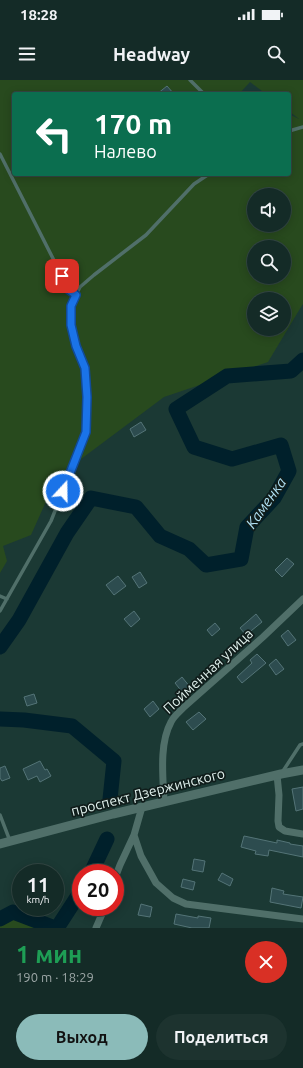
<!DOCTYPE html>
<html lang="ru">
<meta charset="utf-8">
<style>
:root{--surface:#142b27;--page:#1d332f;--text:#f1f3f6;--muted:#9da7a7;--line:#334744;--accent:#8bbbb9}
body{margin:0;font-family:Ubuntu,sans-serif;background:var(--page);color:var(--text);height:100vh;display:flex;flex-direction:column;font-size:15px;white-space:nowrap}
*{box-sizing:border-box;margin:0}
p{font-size:13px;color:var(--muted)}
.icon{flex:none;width:22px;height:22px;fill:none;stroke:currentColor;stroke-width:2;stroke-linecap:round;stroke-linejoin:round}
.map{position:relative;height:848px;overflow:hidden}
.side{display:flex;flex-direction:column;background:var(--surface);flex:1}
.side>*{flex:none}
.banner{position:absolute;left:12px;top:12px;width:279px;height:84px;border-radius:4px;box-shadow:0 2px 10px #0003,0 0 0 1px var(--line);background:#0b6e4f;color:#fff;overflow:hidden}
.buttons{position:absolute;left:247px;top:108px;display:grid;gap:8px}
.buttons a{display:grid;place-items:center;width:44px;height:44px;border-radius:50%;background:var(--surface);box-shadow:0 2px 10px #0003,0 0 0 1px var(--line);font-size:20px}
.speed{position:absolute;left:12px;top:784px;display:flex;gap:8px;font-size:20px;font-weight:700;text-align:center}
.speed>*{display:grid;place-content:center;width:52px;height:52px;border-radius:50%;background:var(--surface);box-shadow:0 2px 10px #0003,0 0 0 1px var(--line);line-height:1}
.speed small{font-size:10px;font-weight:400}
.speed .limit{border:6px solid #d22;background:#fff;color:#111}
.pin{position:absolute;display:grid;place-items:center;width:34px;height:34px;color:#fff;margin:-17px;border-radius:8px;box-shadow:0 2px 6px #0006}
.me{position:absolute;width:44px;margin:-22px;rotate:21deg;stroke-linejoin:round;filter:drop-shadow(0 0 3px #0008)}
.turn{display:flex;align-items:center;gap:14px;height:84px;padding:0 16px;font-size:18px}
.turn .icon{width:52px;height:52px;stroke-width:2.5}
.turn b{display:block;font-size:28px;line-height:34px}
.round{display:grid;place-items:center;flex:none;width:42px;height:42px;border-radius:21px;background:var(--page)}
.headline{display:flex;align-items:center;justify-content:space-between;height:68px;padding:0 16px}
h1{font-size:24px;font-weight:700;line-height:30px;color:#1e9e55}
.button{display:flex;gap:8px;margin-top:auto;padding:8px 16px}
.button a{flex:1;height:46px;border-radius:24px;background:var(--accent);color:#111;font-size:16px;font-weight:700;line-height:46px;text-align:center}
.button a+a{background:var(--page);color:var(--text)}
.status{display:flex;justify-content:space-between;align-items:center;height:28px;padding:0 20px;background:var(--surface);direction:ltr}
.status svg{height:11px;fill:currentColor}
header{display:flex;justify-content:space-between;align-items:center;height:52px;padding:0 16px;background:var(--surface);font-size:18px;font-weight:700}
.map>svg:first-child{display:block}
.green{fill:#284a1e;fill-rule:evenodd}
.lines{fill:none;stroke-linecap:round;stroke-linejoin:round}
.river{stroke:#00202b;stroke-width:15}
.building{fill:#2d4c4f;stroke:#547477}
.service{stroke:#506f69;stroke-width:3.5}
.minor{stroke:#506f69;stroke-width:7}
.tertiary{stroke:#506f69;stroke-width:9}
.route-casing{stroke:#114b97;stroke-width:10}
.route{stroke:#1a73e8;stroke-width:7}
.labels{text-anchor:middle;stroke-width:3.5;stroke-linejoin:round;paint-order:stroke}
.street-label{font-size:14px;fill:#e0f1ed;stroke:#101d1b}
.water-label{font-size:15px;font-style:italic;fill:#afdff2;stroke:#101d1b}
</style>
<div class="status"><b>18:28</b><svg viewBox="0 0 49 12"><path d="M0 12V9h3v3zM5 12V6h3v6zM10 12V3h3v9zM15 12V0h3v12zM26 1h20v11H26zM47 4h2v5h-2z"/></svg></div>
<header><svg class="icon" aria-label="menu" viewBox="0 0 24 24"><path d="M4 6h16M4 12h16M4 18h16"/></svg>Headway<svg class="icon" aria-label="search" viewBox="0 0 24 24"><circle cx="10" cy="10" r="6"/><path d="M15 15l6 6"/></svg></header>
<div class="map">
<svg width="303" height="848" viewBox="0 0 303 848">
<rect width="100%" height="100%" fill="#1b3934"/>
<path class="green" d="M 0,0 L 303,0 L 303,224 L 301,227 L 268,282 L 164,317 L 57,397 L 31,455 L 3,466 L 7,481 L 0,493 ZM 250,2 L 266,14 L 289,14 L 289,31 L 299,39 L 289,34 L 289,94 L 14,94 L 14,14 L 239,14 ZM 254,115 L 284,115 L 284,145 L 254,145 ZM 254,167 L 284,167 L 284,197 L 254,197 ZM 254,219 L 284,219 L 284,249 L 254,249 Z
M 15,830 L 52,848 L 0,848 L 0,837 Z"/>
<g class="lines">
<path class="river" d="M 0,567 L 19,540 L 67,453 L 91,418 L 136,427 L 160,456 L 189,469 L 206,485 L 241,479 L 247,447 L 274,418 L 289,391 L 281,365 L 232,379 L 194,367 L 176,329 L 227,296 L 291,291 L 303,280
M 0,639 L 24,640 L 72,646 L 114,681 L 110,719
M 91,793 L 107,759
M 0,839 L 13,832 L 55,848
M 57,848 L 81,811"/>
</g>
<path class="building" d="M 167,6 L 174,14 L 157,14 Z
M 141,342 L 146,350 L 134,357 L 130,349 Z
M 287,478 L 294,484 L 282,497 L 275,490 Z
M 140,492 L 147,503 L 139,508 L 132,497 Z
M 118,496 L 126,506 L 114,515 L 106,505 Z
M 134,531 L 140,539 L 131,547 L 124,539 Z
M 256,534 L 262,542 L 246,555 L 240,548 Z
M 215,543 L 220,549 L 212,556 L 207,550 Z
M 288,550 L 296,560 L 288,566 L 281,556 Z
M 257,574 L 266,583 L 242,603 L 237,597 L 252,583 L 250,580 Z
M 276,579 L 284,589 L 276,595 L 269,585 Z
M 182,597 L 190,607 L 183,613 L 175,603 Z
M 34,614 L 37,623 L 27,626 L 24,617 Z
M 153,621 L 159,629 L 150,637 L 144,629 Z
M 199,632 L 206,639 L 193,650 L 186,642 Z
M 40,681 L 45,690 L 47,689 L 51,696 L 40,702 L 37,696 L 28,700 L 23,689 Z
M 5,686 L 10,698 L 2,701 L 0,698 L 0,688 Z
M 303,707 L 303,729 L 296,731 L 292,709 Z
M 244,756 L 277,763 L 277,760 L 290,763 L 290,764 L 303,766 L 303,777 L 269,770 L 268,776 L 255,774 L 256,771 L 241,767 Z
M 194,779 L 205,781 L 203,792 L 192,790 Z
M 222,793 L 233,799 L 230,806 L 218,800 Z
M 183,799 L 195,802 L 193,810 L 181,807 Z
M 272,808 L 284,811 L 283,814 L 303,817 L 301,828 L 270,822 Z
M 141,824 L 152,827 L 150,837 L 138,835 Z
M 176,834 L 198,838 L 198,836 L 211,838 L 209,848 L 192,848 L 174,844 Z"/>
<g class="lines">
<path class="service" d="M 190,0 L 204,14
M 289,51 L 303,47
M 0,74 L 69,210 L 76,215
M 0,516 L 7,519
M 0,531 L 51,441 L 86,352 L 87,317 L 85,288 L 76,266 L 71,245 L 71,225 L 80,207 L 94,195 L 146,155 L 194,104 L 209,94
M 283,691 L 300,665 L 303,664
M 0,735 L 10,761"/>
<path class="minor" d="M 277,695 L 279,715 L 278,741 L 279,747 L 285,751 L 303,754
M 164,721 C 163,697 159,664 171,642 C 173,637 179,632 183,628 L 263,557 L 303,519
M 142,727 L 134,755 L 141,776 L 156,803 L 173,818 L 186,824 L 303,839
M 115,798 L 120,785 L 134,755
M 96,848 L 105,827"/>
<path class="tertiary" d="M 0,764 L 113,734 L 281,694 L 303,690"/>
</g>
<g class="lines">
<g class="route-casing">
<path id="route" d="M 62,196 L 69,210 L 76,215 L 71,226 L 71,245 L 76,266 L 85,288 L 87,317 L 86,352 L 63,411"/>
</g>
<use href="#route" class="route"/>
</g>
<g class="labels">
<g class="street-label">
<text transform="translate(208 591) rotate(-43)" y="5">Пойменная улица</text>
<text transform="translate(148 712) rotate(-14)" y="5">проспект Дзержинского</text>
</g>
<g class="water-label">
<text transform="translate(266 423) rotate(-55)" y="5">Каменка</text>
</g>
</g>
</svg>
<div class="buttons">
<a><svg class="icon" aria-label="sound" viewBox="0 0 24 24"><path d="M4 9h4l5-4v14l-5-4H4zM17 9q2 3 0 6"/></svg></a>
<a><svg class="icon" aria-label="search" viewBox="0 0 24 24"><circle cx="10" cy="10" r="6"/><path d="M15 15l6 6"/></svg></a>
<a><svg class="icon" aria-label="layers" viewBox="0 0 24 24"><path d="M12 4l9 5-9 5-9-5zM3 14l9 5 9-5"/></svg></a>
</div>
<div class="speed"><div>11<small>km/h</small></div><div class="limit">20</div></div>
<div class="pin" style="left:62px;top:196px;background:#d93025"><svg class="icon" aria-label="arrive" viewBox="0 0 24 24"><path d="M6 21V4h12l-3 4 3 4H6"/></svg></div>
<svg class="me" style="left:63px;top:411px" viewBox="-20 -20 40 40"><circle r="17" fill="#1a73e8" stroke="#fff" stroke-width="3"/><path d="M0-11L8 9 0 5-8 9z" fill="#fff"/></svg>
<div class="banner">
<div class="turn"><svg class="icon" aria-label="left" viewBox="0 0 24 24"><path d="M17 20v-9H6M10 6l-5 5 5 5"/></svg><div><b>170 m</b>Налево</div></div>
</div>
</div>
<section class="side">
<div class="headline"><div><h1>1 мин</h1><p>190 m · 18:29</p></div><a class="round" style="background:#d93025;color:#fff"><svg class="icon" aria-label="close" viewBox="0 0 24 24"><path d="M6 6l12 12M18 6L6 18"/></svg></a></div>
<div class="button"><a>Выход</a><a>Поделиться</a></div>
</section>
